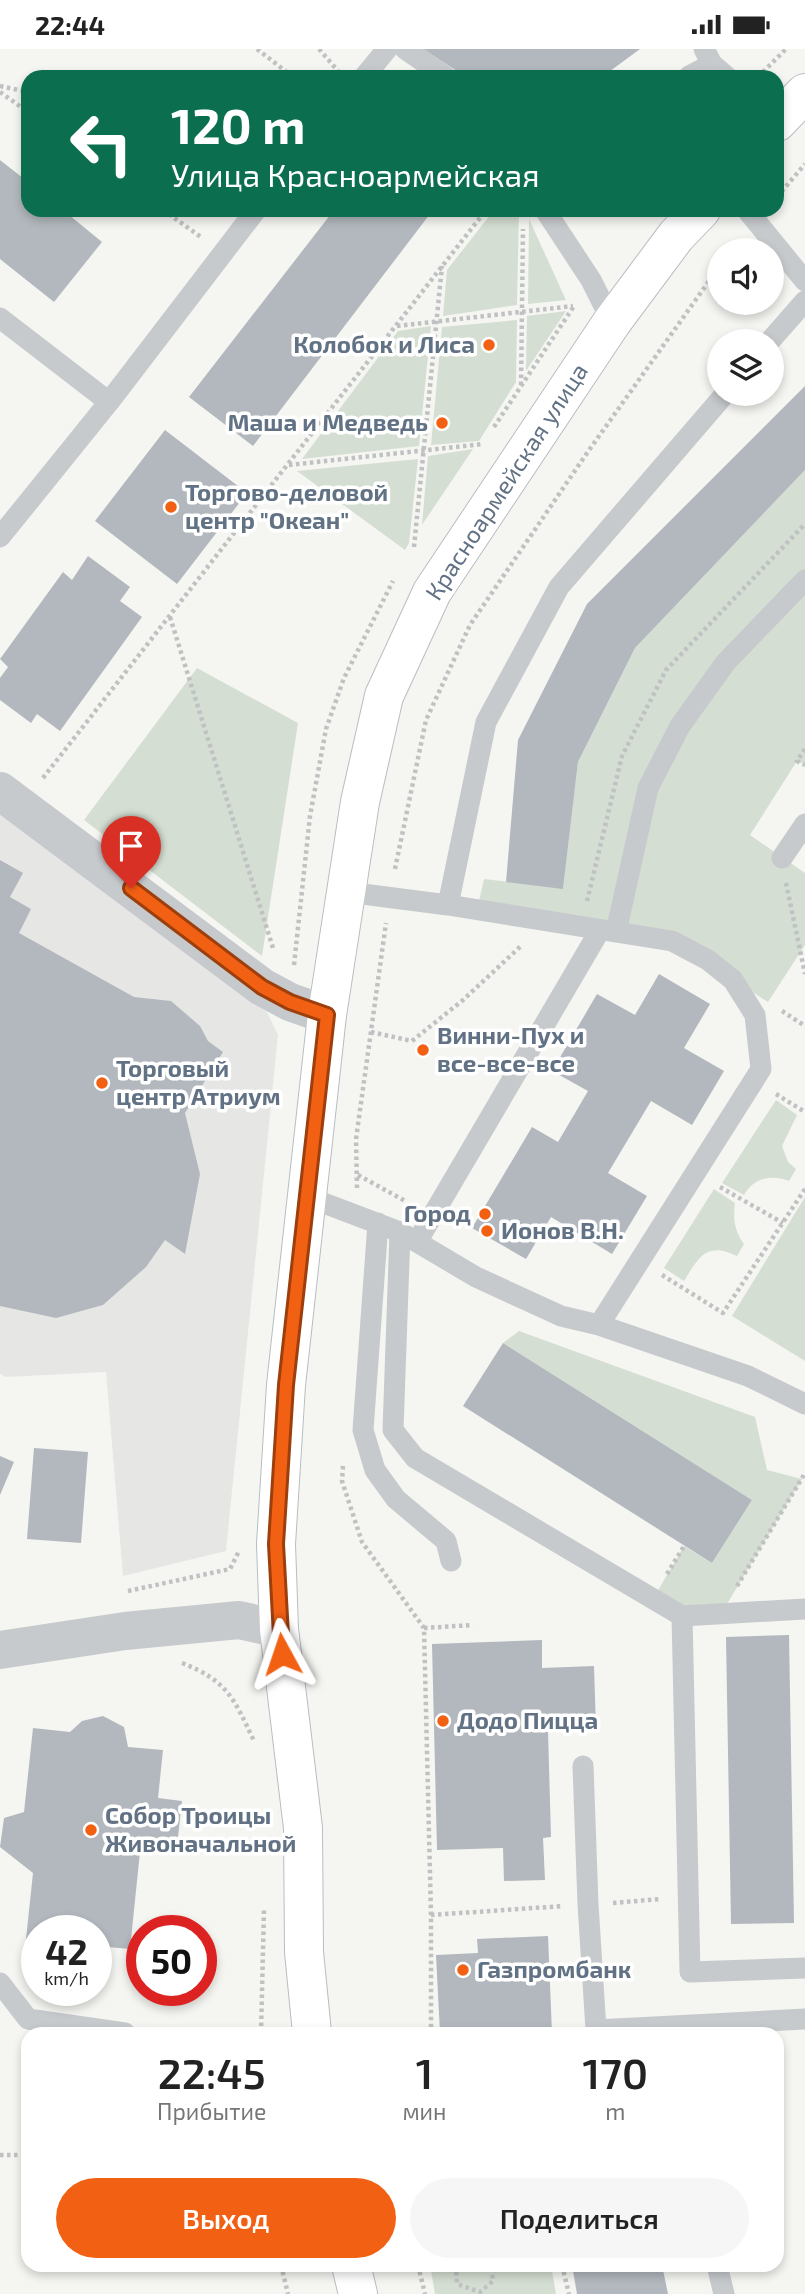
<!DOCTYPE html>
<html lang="ru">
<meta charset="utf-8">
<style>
:root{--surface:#fff;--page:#f6f6f6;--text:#222;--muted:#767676;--accent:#f26014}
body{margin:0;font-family:"Exo 2",sans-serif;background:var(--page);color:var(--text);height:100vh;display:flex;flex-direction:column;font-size:26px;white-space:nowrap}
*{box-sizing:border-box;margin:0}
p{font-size:23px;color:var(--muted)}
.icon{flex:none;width:38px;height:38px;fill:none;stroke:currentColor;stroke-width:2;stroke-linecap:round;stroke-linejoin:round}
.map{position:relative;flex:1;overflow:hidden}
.drawer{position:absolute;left:21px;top:1978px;width:763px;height:245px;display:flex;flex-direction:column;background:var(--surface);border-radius:21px;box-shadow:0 4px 10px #0003}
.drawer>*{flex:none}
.hud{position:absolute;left:21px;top:21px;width:763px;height:147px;border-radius:21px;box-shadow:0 4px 10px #0003;background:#0b6e4f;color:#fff;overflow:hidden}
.controls{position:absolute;left:707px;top:189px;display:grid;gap:14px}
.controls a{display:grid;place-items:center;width:77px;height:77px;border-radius:50%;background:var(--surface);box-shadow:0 4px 10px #0003;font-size:35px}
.speed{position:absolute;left:21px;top:1866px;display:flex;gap:14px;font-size:35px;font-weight:700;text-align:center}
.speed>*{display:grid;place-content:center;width:91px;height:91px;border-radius:50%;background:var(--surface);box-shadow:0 4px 10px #0003;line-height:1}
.speed small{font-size:18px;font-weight:400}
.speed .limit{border:10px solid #d22;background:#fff;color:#111}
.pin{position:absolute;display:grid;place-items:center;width:60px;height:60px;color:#fff;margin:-72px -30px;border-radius:50% 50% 50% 0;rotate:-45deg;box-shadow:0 0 7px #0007}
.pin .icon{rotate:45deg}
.me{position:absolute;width:77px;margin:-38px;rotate:355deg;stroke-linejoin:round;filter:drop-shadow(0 0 5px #0008)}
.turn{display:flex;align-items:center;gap:24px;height:147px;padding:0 35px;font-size:32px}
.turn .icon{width:91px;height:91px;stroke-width:2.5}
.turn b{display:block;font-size:49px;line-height:60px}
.eta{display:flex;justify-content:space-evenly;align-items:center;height:119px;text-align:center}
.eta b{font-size:42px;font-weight:600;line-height:49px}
.primary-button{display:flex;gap:14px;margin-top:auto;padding:14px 35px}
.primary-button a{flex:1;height:80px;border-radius:42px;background:var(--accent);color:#fff;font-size:28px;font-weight:600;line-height:80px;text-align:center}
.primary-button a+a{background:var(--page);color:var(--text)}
.status{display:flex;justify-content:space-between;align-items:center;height:49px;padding:0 35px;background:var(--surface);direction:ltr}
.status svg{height:19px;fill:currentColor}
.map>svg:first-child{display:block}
.built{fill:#e6e7e5}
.green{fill:#d5ded2}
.building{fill:#b2b8be}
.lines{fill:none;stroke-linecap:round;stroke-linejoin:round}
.secondary-casing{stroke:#b9bdc2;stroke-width:40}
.path{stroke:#c0c1c3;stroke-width:4.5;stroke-dasharray:3.5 3.5;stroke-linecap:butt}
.service{stroke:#c7cacd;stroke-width:21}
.minor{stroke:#c7cacd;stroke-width:38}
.tertiary{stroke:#c7cacd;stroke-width:38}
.secondary{stroke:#fff;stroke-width:38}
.route-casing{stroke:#9d3e0d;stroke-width:18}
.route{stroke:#f26014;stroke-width:12}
.poi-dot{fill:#f26014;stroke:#fff;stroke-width:2.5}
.labels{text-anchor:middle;stroke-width:7;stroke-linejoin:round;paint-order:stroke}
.poi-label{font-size:24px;font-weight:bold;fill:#627285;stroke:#fff;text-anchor:start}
.street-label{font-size:24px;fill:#627285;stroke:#fff}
</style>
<div class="status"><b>22:44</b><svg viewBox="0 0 49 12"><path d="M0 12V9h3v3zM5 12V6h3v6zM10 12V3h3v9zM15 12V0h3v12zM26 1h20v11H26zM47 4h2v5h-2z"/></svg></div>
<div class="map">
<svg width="805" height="2245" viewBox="0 0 805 2245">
<rect width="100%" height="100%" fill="#f5f6f1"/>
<path class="built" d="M 0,761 L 267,963 L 278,986 L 226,1502 L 123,1527 L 106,1323 L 6,1328 L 0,1325 Z"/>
<path class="green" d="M 494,161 L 519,162 L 517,256 L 443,267 L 447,221 Z
M 529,170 L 566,251 L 528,255 Z
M 566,262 L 526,322 L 527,267 Z
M 517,271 L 516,333 L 479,392 L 431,396 L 442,278 Z
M 431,277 L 419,397 L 302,410 L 398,282 Z
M 473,400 L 422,476 L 428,407 Z
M 418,410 L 409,494 L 405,501 L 297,422 Z
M 805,421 L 805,716 L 797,712 L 750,786 L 805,824 L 805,896 L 768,953 L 672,892 L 477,861 L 484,830 L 563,839 L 578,713 L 635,599 Z
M 197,619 L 298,674 L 262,907 L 84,771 Z
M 776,1051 L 797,1066 L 782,1097 L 788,1113 L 796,1120 L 789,1132 C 770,1125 754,1129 744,1146 L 722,1134 Z
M 714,1140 L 735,1154 C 733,1170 734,1181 744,1195 L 737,1207 C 706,1192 699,1208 684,1232 L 664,1219 Z
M 805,1148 L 805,1312 L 732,1267 Z
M 519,1282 L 755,1368 L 767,1421 L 802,1430 L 721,1565 L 653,1550 L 684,1497 L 712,1514 L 752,1451 L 503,1294 Z
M 430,2216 L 551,2216 L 556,2245 L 435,2245 Z"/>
<path class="building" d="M 423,0 L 640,0 L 602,28 L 466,28 Z
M 0,111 L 28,133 L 28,161 L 63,161 L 102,193 L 54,253 L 0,210 Z
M 334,161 L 433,161 L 253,397 L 189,348 Z
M 805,337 L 805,421 L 635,599 L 578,713 L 563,840 L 506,833 L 518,691 L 587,555 Z
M 165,381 L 247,444 L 177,535 L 95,472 Z
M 88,507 L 130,538 L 120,552 L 142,568 L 60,682 L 37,665 L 31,674 L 0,651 L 0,629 L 8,618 L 0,610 L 63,523 L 72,531 Z
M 0,811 L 23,824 L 10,848 L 31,860 L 19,884 L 134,948 L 171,952 L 200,977 L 208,992 L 223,1003 L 185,1064 L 200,1125 L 185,1205 L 165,1191 L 146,1218 L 103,1256 L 56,1269 L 0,1257 Z
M 659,925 L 710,955 L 684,999 L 724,1022 L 692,1076 L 651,1052 L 608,1124 L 647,1147 L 612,1205 L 551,1168 L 526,1210 L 472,1179 L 532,1078 L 558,1093 L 588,1042 L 552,1022 L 597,945 L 635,966 Z
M 503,1294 L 752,1451 L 712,1514 L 463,1357 Z
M 34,1399 L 88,1403 L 81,1494 L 27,1490 Z
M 0,1407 L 14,1413 L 0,1446 Z
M 789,1586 L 794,1874 L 731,1875 L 726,1588 Z
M 542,1591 L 542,1619 L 594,1617 L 596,1680 L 548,1682 L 551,1788 L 543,1789 L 545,1831 L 504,1832 L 503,1799 L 437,1801 L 432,1595 Z
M 103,1667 L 124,1678 L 128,1698 L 163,1701 L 158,1749 L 182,1752 L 177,1797 L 141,1793 L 130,1900 L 96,1897 L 96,1881 L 37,1881 L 37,1891 L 26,1890 L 33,1824 L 0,1798 L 4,1769 L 24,1763 L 33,1679 L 70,1683 L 82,1672 Z
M 548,1887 L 552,1984 L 440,1984 L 436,1906 L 478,1904 L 477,1890 Z
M 572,2216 L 662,2216 L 668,2245 L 577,2245 Z"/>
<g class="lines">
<g class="secondary-casing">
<path id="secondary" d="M 777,73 L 805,44
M 312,1984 L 304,1903 L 303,1779 L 279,1580 L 276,1495 L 286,1336 L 327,966 L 360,753 L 384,647 L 432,543 L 612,273 L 676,187 L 701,161
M 351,2216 L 358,2245"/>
</g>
<path class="path" d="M 257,0 L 293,28
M 319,0 L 338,22
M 758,28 L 786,0
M 0,37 L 28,43
M 0,43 L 28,63
M 777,148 L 805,115
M 163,161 L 201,188
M 397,277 L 573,257
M 521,336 L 523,180
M 494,378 L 574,257
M 289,416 L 483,395
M 414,498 L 442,217
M 170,568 L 273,899
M 805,700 L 797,712 L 805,716
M 43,729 L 486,161
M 395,820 L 426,671 L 470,576 L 587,404 L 719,218
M 786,834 L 805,925
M 587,852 L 622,707 L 666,621 L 805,475
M 294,916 L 310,767 L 326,680 L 344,629 L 393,532
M 782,962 L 805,977
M 371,983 L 412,992 L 463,951 L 522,896
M 776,1045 L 805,1063
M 358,1126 L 407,1153
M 720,1138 L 783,1174
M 357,1139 L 356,1090 L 386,874
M 662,1226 L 723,1264 L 805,1140
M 343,1417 L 342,1432 L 362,1493 L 424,1579 L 431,1866 L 431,1984
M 667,1525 L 684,1497
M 737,1537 L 805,1424
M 128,1542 L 230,1520 L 239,1502
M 424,1579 L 473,1576
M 182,1614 C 228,1632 234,1650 254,1692
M 613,1854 L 660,1850
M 431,1866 L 563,1857
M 261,1984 L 264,1860
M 0,2106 L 28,2106
M 281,2216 L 288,2245
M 418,2216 L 425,2245
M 456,2216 L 457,2235 L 480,2243 L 493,2232 L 491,2216
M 562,2216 L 569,2245"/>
<path class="service" d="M 405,0 L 446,28
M 704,0 L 712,15 L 727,28
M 689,27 L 712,15
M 364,28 L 387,0
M 545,161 L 591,231 L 612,273
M 747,161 L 805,232
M 0,269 L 109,353
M 770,292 L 805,252
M 0,488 L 109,353 L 256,161
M 782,809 L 805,775
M 347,843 L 448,856 L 672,892 L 708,911 L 733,931 L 755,966 L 761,1020 L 599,1276
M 448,856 L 486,673 L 559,538 L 725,345
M 616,883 L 648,739 L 680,677 L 726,613 L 805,531
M 308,1148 L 400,1183 L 476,1228 L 561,1267 L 599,1276 L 748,1327 L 805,1355
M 378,1174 L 363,1381 L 375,1421 L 396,1450 L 446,1492 L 451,1512
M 400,1183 L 393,1381 L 415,1409 L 682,1567 L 805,1560
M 417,1193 L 600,881
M 682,1567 L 690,1923 L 805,1919
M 583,1717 L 588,1855 L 596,1981 L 805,1970
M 0,1934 L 28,1970 L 125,1984
M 717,2216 L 724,2245"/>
<path class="minor" d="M 0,742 L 262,938 L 290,953 L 327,966"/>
<path class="tertiary" d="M 0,1601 L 125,1582 L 239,1571 L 279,1580"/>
<use href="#secondary" class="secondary"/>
</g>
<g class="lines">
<g class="route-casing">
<path id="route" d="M 131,839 L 262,938 L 290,953 L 327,966 L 286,1336 L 276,1495 L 282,1605"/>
</g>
<use href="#route" class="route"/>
</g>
<g class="poi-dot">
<circle cx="489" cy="296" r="7"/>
<circle cx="442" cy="374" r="7"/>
<circle cx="171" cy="458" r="7"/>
<circle cx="423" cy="1001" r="7"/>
<circle cx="102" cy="1034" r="7"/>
<circle cx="485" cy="1165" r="7"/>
<circle cx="487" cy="1182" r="7"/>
<circle cx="443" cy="1672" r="7"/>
<circle cx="91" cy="1781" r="7"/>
<circle cx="463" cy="1921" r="7"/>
</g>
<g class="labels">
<g class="poi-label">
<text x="475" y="304" text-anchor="end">Колобок и Лиса</text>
<text x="428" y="382" text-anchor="end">Маша и Медведь</text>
<text x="185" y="452">Торгово-деловой<tspan x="185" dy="28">центр "Океан"</tspan></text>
<text x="437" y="995">Винни-Пух и<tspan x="437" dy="28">все-все-все</tspan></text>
<text x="116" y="1028">Торговый<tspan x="116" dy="28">центр Атриум</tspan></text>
<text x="471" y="1173" text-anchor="end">Город</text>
<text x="501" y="1190">Ионов В.Н.</text>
<text x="457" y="1680">Додо Пицца</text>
<text x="105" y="1775">Собор Троицы<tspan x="105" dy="28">Живоначальной</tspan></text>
<text x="477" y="1929">Газпромбанк</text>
</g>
<g class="street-label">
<text transform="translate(507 433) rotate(-57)" y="8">Красноармейская улица</text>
</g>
</g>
</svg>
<div class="controls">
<a><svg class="icon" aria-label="sound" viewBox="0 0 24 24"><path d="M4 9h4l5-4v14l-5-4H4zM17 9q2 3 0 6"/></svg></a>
<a><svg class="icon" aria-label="layers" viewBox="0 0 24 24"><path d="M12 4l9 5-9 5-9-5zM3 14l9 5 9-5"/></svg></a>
</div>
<div class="speed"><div>42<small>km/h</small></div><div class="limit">50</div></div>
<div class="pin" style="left:131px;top:839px;background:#d93025"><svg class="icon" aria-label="arrive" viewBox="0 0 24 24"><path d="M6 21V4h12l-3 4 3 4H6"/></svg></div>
<svg class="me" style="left:282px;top:1605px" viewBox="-20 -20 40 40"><path d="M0-17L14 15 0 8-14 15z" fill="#f26014" stroke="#fff" stroke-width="4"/></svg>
<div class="hud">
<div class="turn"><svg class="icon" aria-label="left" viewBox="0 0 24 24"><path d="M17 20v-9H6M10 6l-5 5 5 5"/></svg><div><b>120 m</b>Улица Красноармейская</div></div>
</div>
<section class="drawer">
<div class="eta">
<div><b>22:45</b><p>Прибытие</p></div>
<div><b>1</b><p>мин</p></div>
<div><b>170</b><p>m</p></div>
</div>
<div class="primary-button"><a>Выход</a><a>Поделиться</a></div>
</section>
</div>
